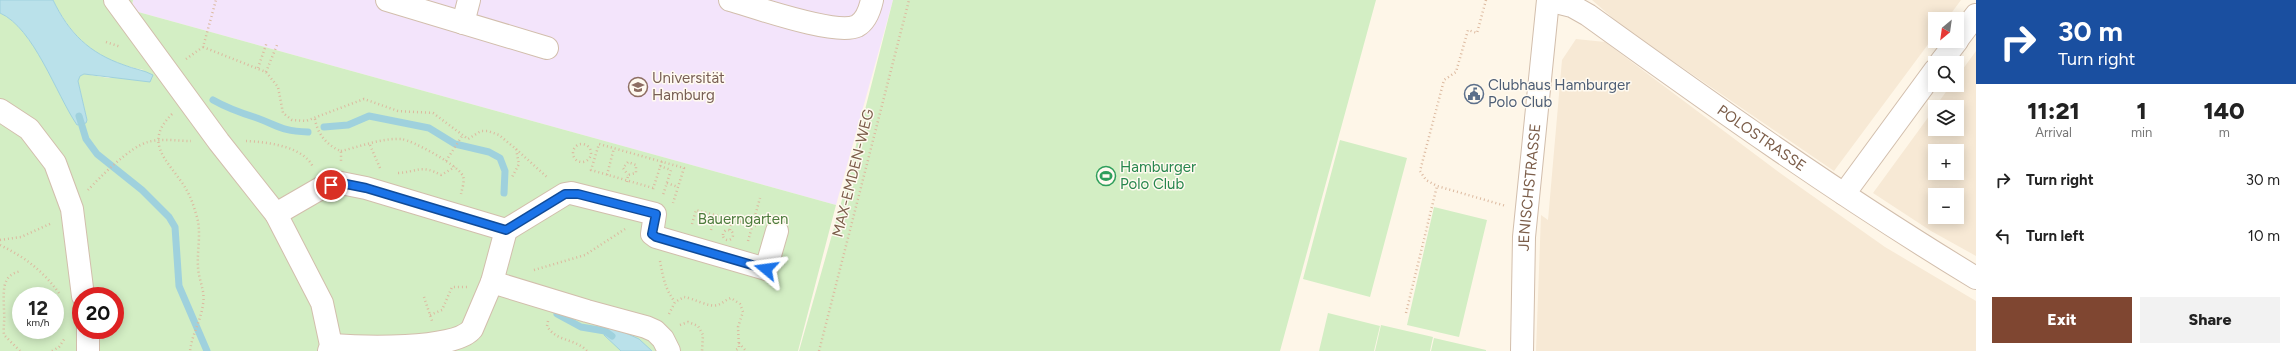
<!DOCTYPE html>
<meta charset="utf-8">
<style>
:root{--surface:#fff;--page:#f2f2f2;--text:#222;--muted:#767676;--accent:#7f4631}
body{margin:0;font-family:Figtree,sans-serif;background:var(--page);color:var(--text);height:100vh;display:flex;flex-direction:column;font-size:15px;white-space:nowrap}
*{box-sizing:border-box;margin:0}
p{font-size:13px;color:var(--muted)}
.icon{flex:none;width:22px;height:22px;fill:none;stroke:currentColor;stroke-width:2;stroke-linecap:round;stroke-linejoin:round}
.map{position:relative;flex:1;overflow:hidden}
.sheet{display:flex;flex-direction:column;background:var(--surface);width:320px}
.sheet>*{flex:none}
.hud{background:#1a4fa0;color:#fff;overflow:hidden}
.needle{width:26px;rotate:209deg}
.controls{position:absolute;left:1928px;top:12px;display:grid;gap:8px}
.controls a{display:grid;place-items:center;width:36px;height:36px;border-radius:0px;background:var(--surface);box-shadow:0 2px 10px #0003;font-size:20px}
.speed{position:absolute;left:12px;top:287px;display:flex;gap:8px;font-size:20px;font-weight:700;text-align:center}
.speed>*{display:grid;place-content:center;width:52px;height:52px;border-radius:50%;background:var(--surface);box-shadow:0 2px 10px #0003;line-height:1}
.speed small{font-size:10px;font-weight:400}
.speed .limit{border:6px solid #d22;background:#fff;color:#111}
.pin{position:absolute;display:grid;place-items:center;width:34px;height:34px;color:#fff;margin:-17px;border:2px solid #fff;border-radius:50%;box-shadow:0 1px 4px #0007}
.me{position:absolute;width:44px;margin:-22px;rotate:286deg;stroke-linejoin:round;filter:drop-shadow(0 0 3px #0008)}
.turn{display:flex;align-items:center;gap:14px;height:84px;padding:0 16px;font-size:18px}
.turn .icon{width:52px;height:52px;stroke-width:2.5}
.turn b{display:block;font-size:28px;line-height:34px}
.eta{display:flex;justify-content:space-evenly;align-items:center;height:68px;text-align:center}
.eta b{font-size:24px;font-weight:800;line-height:28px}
.cta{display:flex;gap:8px;margin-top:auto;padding:8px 16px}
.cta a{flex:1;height:46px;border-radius:0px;background:var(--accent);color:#fff;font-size:16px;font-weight:800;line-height:46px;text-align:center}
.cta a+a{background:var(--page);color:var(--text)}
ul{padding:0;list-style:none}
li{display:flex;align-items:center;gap:12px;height:56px;padding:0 16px}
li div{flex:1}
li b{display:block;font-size:15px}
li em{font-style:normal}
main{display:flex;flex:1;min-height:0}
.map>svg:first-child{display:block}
.residential{fill:#f7e9d5;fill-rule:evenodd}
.education{fill:#f3e4fb}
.green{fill:#d3eec4;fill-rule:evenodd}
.water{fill:#bae1ea;stroke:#9fd1dd}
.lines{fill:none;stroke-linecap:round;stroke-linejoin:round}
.stream{stroke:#9fd1dd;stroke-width:7}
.minor-casing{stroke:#d2beac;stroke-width:24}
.path{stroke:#dcb99f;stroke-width:2.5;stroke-dasharray:1 3;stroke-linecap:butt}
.minor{stroke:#fff;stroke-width:22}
.route-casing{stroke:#114b97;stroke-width:10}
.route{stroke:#1a73e8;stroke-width:7}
.labels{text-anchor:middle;stroke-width:3;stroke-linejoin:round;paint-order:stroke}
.education-label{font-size:15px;fill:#785e54;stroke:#fffaf0;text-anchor:start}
.service-label{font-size:15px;fill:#4e5e75;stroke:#fffaf0;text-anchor:start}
.street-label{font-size:15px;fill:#7b5d49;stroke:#fffaf0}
.leisure-label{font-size:15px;fill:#27864d;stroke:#fffaf0;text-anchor:start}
.park-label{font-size:15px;fill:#4c7b3c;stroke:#fffaf0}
</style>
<main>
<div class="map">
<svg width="1976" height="351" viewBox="0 0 1976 351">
<rect width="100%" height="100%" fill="#fef6e8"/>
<path class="residential" d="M 1592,0 L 1961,0 L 1947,19 L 1935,19 L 1935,35 L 1834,171 L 1623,27 Z
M 1576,39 L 1605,42 L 1780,173 L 1885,247 L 1976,301 L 1976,351 L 1536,351 L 1541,215 L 1548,220 L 1562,60 Z
M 1976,51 L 1976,256 L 1931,231 L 1873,193 L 1935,108 L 1935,129 L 1957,129 L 1957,107 L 1935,107 L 1951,85 L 1957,85 L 1957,77 ZM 1935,151 L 1957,151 L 1957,173 L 1935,173 ZM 1935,195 L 1957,195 L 1957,217 L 1935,217 Z"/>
<path class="education" d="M 133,0 L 893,0 L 836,205 L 131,10 Z"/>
<path class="green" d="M 53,0 L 133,0 L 131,10 L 836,205 L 798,351 L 0,351 L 0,13 C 34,28 56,94 78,125 L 87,120 L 78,81 L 80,76 L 84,74 L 109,78 L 144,70 C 98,61 74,41 53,0 ZM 21,296 L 55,296 L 55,330 L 21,330 ZM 81,296 L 115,296 L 115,330 L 81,330 Z
M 893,0 L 1376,0 L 1280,351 L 799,351 L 843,196 Z
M 1340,140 L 1407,158 L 1370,297 L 1303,279 Z
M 1434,207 L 1487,220 L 1459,337 L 1407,325 Z
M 1328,313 L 1380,326 L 1374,351 L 1319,351 Z
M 1381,325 L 1433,337 L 1430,351 L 1375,351 Z
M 1434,338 L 1486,350 L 1486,351 L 1431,351 Z"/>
<path class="water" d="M 0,0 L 53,0 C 69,33 89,53 124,65 C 134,69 144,70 153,75 L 150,82 L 84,74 L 80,76 L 78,81 L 87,120 L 86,123 L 77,125 C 56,94 34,28 0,13 Z
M 606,324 L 639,339 L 652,351 L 621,351 L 604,335 Z"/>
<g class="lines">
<path class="stream" d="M 213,100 C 227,108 241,113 257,118 C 279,126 281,131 308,132
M 79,116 L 86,139 L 97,154 L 142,190 L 169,217 L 175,227 L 179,286 L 207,351
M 324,127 L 348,125 L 369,116 L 429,128 L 455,144 L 489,152 L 500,158 L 505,171 L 504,193
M 557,314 L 581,327 L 605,331 L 612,336"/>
<g class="minor-casing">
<g id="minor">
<path d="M 115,0 L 219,142 L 276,214 L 322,303 L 331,345 L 329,351"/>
<path d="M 387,0 L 547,48"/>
<path d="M 730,0 C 755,7 836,36 857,26 C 866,21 870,9 872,0"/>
<path id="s1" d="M 1548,0 L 1572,6 L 1588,15 C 1714,106 1842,197 1976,278"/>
<path d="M 463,23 L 469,0"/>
<path d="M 1957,40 L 1976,15"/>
<path d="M 1940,63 L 1957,41"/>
<path d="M 0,110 L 29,129 L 55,163 L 72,209 L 83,296"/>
<path d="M 1844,194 L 1935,70"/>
<path d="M 276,214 L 321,188 L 341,183 L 366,188 L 506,230 L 565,194 L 571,193 L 655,214 L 652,234 L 656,237 L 766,269 L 777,231"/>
<path d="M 492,282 L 506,230"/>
<path d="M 88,330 L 88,351"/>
<path d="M 331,345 C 359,347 455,351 472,329 L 492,282 L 587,311 L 646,327 L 655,331 L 663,339 L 669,351"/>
<path id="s2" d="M 1522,351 L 1524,237 L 1548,0"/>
</g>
</g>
<path class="path" d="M 1486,0 L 1477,33 L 1468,30 L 1456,72 L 1444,80 L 1420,171 L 1426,180 L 1437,186 L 1506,206
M 106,42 L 121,47
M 203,47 L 266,72 L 278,87 L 283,113 L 292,120 L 306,121 L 364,99 L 398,111 L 433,113 L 468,139 L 481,131 L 488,131 L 499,135 L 516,149 L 519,164 L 511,179
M 186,59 L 203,47 L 216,0
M 258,68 L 267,42
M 266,72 L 277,45
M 172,114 C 144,142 165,158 183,184 C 189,193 193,203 196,214 C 203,233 195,255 199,275 C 201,285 205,293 203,304 C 201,321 192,334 190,351
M 315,119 C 317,133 327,146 341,151 L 341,161
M 246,141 C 267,142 303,146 313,167
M573 153a9 9 0 1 1 18 0a9 9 0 1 1-18 0Z
M 370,145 L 380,168
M 516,149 L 548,178
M 341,151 C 359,147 381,138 401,139 C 412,140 458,165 463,176 C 465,181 462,189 461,194
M 446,161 L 462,136
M 660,166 L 671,170 L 663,195
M 398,173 C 417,172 421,164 441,175 L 455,167
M 607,175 L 614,148
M 627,182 L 628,175 L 636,173 L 636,165 L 628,162 L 623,168 L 628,175
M 667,183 L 678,187
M 653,188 L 591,170 L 599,144 L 684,168 L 673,203
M 653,189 L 662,161
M 88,190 C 100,177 131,146 148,142 C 161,138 178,141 191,141
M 692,224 L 696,210 L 756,226
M723 235a5 5 0 1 1 10 0a5 5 0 1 1-10 0Z
M 711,230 L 715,215
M 730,230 L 732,220
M 0,240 L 21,237 L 52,223
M 748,241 L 760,198
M 0,245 C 26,258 42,270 59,293
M 660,261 C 663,277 665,289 675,302
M 534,270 L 585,255 L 625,229
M 424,297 L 432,321
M 1406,313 L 1437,186
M 669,314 L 675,302 L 684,297 C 693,298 710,308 717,305 C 722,304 725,300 731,298 L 740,304 L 743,312 L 738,327 L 739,348 L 734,351
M 430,315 L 442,310 L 452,287 L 467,287
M 548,321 L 547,326 C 556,342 575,338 587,351
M 680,325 L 688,322 L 698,326 L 703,335 L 702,351
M 739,343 L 746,351
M 20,351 L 4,335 C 3,327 5,320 4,312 C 4,293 0,275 21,271
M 52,351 L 59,347 L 65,338
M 819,351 L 909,0"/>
<use href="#minor" class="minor"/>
</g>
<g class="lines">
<g class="route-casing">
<path id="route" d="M 331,185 L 341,183 L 366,188 L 506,230 L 565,194 L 578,194 L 656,214 L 652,234 L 656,237 L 766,269"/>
</g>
<use href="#route" class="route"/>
</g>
<defs>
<g id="university-ring" transform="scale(1)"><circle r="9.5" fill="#fffaf0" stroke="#8d6e63" stroke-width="1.5"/><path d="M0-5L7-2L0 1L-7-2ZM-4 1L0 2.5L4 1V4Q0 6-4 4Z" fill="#8d6e63"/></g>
<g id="civic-ring" transform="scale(1)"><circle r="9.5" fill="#fffaf0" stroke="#5c6f8a" stroke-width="1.5"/><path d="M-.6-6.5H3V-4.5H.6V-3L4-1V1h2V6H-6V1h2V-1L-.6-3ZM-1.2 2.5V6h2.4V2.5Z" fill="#5c6f8a"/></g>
<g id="stadium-ring" transform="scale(1)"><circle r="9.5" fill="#fffaf0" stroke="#2e9e5b" stroke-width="1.5"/><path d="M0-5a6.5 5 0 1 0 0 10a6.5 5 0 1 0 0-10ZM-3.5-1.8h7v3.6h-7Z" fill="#2e9e5b"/></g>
</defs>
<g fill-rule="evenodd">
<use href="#university-ring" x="638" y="87"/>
<use href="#civic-ring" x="1474" y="94"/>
<use href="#stadium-ring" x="1106" y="176"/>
</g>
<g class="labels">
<g class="education-label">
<text x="652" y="83">Universität<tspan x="652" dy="17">Hamburg</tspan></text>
</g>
<g class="service-label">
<text x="1488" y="90">Clubhaus Hamburger<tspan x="1488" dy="17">Polo Club</tspan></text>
</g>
<g class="street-label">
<text dy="5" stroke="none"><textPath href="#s1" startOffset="256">POLOSTRASSE</textPath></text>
<text transform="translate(853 173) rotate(-76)" y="5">MAX-EMDEN-WEG</text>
<text dy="5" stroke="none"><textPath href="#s2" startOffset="164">JENISCHSTRASSE</textPath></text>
</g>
<g class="leisure-label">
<text x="1120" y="172">Hamburger<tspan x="1120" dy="17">Polo Club</tspan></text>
</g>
<g class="park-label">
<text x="743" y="224">Bauerngarten</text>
</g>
</g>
</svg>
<div class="controls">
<a><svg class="needle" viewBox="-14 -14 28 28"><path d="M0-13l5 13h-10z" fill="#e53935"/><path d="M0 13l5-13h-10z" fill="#767676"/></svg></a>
<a><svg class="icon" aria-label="search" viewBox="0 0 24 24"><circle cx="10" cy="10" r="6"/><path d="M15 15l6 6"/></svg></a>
<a><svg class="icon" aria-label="layers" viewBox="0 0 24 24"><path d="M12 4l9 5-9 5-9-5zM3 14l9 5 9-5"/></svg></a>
<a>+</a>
<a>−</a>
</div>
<div class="speed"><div>12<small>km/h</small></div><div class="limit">20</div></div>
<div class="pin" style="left:331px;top:185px;background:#d93025"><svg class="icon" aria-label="arrive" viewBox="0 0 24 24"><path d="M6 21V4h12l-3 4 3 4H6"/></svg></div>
<svg class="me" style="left:766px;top:269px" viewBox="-20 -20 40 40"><path d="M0-17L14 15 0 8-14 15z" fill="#1a73e8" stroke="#fff" stroke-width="4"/></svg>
</div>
<section class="sheet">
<div class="hud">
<div class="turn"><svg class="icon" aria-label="right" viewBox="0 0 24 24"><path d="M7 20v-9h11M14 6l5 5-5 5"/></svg><div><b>30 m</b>Turn right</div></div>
</div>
<div class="eta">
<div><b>11:21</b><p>Arrival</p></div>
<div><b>1</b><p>min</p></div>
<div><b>140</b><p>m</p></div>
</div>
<ul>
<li><svg class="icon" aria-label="right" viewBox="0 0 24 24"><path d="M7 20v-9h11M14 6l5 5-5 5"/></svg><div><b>Turn right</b></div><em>30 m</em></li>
<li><svg class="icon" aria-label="left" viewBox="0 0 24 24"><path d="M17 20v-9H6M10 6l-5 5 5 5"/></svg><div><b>Turn left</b></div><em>10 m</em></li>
</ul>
<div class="cta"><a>Exit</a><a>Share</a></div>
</section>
</main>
